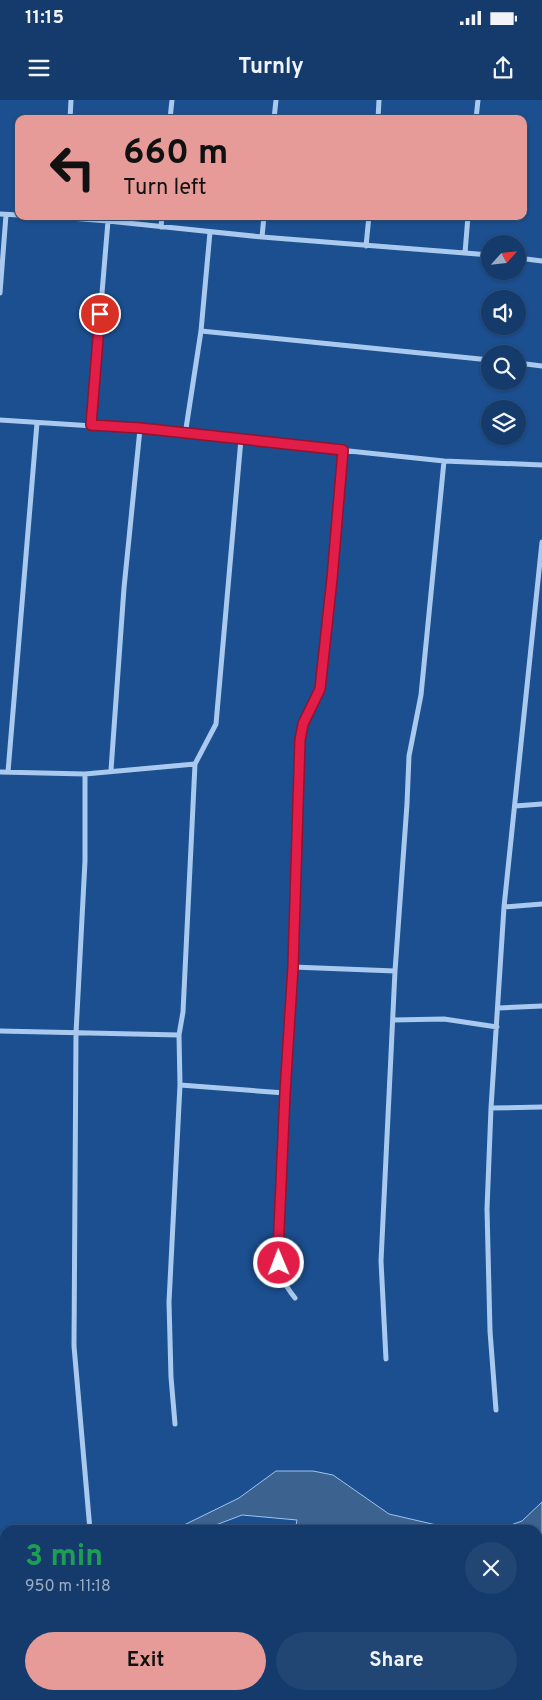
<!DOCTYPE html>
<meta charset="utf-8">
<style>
:root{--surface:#143b6b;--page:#214673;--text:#f1f3f6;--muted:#9dadc1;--line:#33557e;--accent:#e69b98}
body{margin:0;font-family:Overpass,sans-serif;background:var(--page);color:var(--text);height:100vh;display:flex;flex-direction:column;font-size:19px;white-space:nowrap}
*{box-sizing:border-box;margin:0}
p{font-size:16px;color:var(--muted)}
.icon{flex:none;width:28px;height:28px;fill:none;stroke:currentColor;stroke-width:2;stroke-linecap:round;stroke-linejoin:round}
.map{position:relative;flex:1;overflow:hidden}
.sheet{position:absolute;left:0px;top:1425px;width:542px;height:175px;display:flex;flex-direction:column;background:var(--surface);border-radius:15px 15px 0 0;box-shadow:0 1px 4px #0004,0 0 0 1px var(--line)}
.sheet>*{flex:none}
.top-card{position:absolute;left:15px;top:15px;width:512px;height:105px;border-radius:10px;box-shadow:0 1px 4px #0004,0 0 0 1px var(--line);background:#e69b98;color:#111;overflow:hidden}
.needle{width:32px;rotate:63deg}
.fabs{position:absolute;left:481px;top:135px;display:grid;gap:10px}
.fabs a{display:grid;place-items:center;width:45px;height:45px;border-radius:50%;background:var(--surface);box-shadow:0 1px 4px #0004,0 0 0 1px var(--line);font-size:25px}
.pin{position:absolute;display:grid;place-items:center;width:42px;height:42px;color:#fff;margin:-21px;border:2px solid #fff;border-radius:50%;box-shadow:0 1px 5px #0007}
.me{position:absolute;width:55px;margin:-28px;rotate:359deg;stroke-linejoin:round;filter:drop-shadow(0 0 4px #0008)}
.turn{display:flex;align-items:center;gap:18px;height:105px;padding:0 25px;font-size:22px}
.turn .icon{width:65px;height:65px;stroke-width:2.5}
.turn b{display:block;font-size:35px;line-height:42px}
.round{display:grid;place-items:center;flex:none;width:52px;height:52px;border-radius:26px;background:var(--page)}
.head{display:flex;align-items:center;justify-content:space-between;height:85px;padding:0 25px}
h1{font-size:30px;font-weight:700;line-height:38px;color:#1e9e55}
.button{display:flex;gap:10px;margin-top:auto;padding:10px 25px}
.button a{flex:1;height:58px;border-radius:30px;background:var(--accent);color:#111;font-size:20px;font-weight:700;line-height:58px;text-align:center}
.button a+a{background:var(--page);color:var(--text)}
.status{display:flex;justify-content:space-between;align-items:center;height:35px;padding:0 25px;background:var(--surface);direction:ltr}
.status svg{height:14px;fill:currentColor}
header{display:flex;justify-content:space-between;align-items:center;height:65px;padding:0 25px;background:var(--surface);font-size:22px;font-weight:700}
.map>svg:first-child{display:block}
.green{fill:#2e69ad}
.water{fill:#3c6290;stroke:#9cc4f0}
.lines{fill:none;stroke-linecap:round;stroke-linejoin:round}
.minor{stroke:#a9c9ee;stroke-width:5}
.route-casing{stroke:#92132f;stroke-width:12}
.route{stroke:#e11d48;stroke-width:9}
</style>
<div class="status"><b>11:15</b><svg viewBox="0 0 49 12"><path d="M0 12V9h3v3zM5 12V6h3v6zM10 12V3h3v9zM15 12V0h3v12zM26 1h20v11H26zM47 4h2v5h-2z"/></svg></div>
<header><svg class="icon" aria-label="menu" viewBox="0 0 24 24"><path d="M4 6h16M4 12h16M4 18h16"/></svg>Turnly<svg class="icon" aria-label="share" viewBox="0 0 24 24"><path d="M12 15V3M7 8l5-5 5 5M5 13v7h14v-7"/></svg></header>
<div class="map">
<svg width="542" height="1600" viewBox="0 0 542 1600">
<rect width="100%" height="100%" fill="#1b4f8f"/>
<path class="green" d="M 5,1525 L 5,1595 L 87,1595 L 86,1600 L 0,1600 L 0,1526 Z"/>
<path class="water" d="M 276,1371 L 313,1371 L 333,1375 L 389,1414 L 458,1430 L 295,1430 L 297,1420 L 242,1415 L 208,1428 L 206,1430 L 181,1430 L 184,1425 L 239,1398 Z
M 542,1402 L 542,1600 L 399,1600 L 398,1595 L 538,1595 L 538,1430 L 497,1430 L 522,1421 Z
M 87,1595 L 315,1595 L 314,1600 L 86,1600 Z"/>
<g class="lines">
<path class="minor" d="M 70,19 L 71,0
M 170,19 L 172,0
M 274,19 L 276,0
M 378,19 L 379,0
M 476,19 L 478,0
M 0,114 L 19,115
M 45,116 L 108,121 L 262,137 L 490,155
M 161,127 L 162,116
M 262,137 L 264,116
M 366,146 L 369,116
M 465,153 L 468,116
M 518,158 L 542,161
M 0,193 L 6,115
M 201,231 L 490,260
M 518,263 L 542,266
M 0,320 L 140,329 L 444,361 L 542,365
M 91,325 L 108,121
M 185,335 L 201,231 L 210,132
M 111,670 L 124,488 L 140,329
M 0,672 L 85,674 L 195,664
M 8,672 L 37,323
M 85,674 L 85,761 L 76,933 L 74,1246 L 90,1430
M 515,706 L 542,704
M 504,807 L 542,804
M 293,867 L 395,871
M 498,908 L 542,906
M 393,920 L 444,919 L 497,927
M 0,931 L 179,935
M 180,985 L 285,993
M 491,1008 L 542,1007
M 295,1198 C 282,1182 280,1174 278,1152 L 285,993 L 293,867 L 298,664 L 300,640 L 303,624 L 320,589 L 332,479 L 343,350
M 386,1259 L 381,1161 L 395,871 L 407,704 L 409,656 L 421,595 L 444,361
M 496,1310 L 490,1231 L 487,1109 L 491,1008 L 504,807 L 542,442
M 175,1324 L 171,1277 L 169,1202 L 180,985 L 179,935 L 183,912 L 195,664 L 216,624 L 241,339"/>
</g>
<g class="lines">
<g class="route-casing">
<path id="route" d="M 100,214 L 91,325 L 140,328 L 343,350 L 332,479 L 320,589 L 303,624 L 300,640 L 293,867 L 285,993 L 278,1152 L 279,1163"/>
</g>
<use href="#route" class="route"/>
</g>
</svg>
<div class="fabs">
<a><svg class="needle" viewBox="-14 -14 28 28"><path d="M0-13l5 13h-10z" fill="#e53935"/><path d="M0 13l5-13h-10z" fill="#9dadc1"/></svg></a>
<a><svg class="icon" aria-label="sound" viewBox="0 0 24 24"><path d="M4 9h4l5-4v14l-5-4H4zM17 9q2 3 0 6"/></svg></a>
<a><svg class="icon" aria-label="search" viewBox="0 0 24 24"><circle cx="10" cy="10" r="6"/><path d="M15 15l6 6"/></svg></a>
<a><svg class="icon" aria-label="layers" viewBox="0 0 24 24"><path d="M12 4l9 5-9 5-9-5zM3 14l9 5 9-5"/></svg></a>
</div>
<div class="pin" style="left:100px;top:214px;background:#d93025"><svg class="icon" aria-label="arrive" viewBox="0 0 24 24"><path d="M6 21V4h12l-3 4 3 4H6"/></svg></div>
<svg class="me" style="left:279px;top:1163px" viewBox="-20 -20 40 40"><circle r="17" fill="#e11d48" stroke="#fff" stroke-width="3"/><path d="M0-11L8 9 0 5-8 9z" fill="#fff"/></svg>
<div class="top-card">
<div class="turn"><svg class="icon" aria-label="left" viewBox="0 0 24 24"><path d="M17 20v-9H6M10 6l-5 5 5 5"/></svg><div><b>660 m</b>Turn left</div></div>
</div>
<section class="sheet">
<div class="head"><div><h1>3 min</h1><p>950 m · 11:18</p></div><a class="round"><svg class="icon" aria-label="close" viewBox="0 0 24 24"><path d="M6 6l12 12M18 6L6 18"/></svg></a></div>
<div class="button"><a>Exit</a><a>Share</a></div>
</section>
</div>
